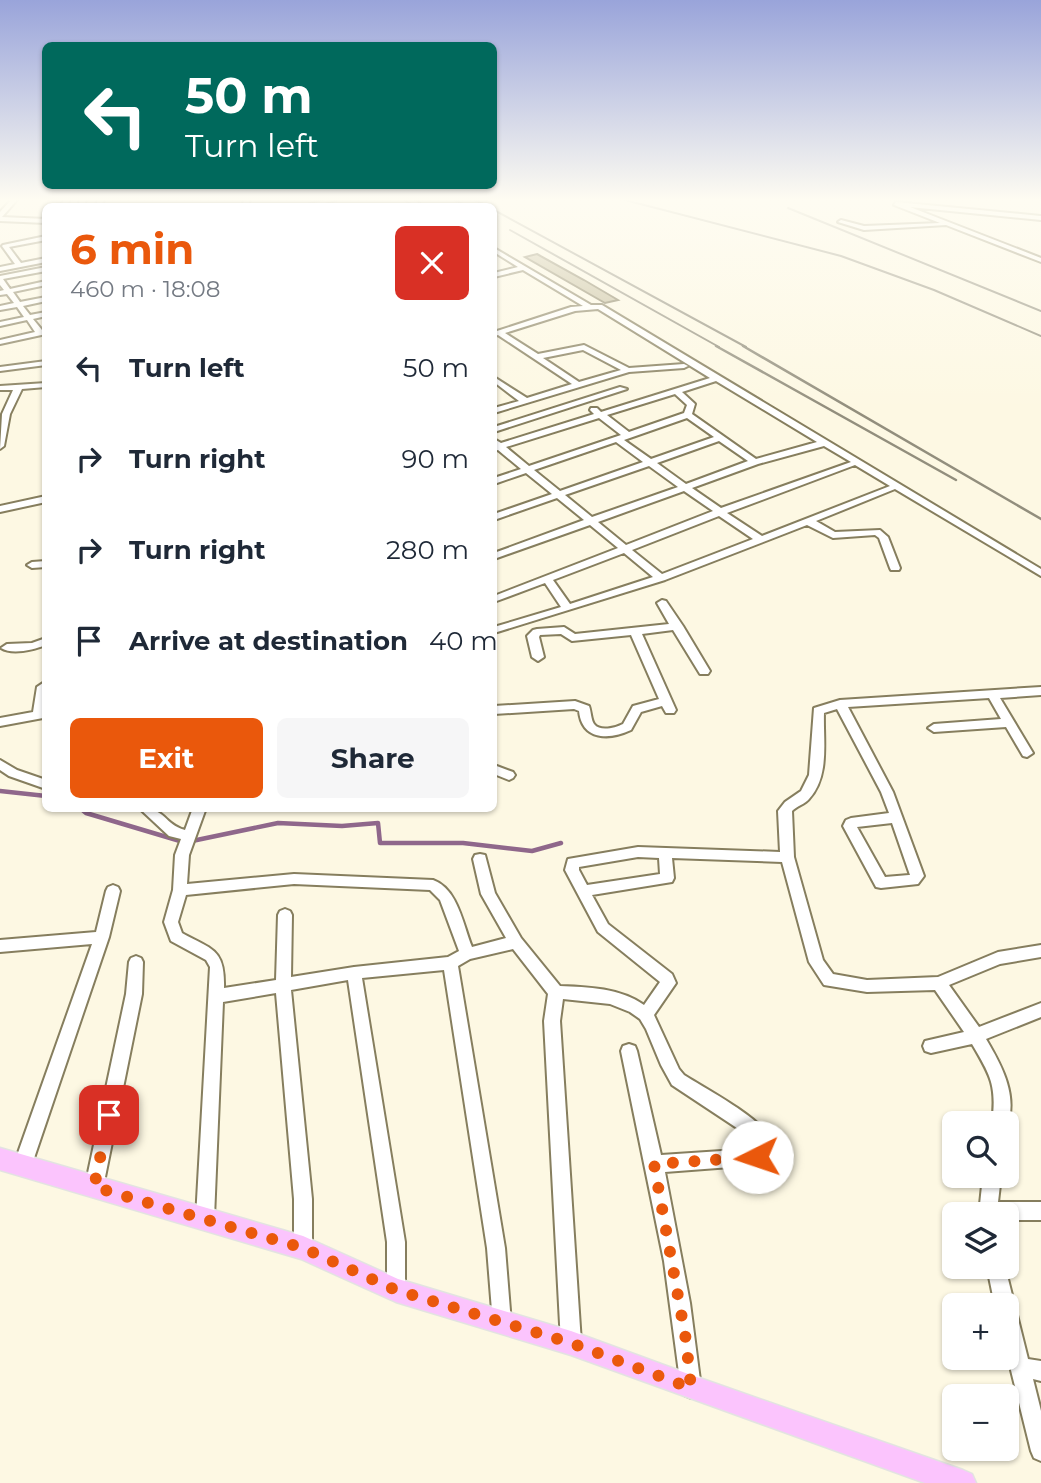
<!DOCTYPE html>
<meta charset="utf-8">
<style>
:root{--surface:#fff;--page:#f6f6f7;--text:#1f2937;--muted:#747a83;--accent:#ea580c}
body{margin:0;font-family:Montserrat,sans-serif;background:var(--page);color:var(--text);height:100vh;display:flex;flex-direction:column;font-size:26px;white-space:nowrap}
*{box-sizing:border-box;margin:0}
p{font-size:23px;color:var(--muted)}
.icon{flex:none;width:38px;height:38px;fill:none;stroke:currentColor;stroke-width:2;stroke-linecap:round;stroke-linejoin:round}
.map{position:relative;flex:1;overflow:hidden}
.details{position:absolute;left:42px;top:203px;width:455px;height:609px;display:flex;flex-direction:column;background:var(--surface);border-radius:10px;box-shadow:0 2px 5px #0004}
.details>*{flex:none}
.hud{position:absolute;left:42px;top:42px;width:455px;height:147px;border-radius:10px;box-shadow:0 2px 5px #0004;background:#00695c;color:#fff;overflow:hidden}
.fabs{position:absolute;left:942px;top:1111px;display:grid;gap:14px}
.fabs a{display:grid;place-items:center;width:77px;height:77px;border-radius:10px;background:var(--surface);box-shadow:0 2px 5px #0004;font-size:35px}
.pin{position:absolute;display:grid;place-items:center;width:60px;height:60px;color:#fff;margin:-30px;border-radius:14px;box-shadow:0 4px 10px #0006}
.me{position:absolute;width:77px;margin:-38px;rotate:266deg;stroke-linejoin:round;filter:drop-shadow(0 0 5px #0008)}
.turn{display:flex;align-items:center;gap:24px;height:147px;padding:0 28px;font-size:32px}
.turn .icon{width:91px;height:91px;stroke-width:2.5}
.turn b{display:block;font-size:49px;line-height:60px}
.round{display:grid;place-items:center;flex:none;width:74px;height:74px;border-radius:10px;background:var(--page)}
.overview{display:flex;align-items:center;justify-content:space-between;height:119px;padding:0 28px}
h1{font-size:42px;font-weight:700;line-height:52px;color:var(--accent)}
.button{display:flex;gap:14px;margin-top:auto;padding:14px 28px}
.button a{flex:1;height:80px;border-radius:10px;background:var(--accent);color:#fff;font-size:28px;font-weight:700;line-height:80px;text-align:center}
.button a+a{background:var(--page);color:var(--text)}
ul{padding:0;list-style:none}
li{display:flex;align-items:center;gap:21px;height:91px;padding:0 28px}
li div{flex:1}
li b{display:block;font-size:26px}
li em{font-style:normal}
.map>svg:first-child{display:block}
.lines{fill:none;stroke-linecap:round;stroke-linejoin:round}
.stream{stroke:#8f678b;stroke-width:4.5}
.building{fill:#c4bc9a;stroke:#867e5e;stroke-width:2}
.minor-casing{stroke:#867e5e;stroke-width:4}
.major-casing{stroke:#e3e3e1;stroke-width:3}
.minor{fill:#fff;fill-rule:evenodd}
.major{fill:#fbc4fd;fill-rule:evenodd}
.rail-far1{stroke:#928e7d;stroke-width:2}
.rail{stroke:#928e7d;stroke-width:2.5}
.route{stroke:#ea580c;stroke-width:12;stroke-dasharray:0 21.6}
</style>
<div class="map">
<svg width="1041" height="1483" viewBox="0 0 1041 1483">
<rect width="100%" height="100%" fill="#fdf8e3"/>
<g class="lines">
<path class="stream" d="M 0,791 L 46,796
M 80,808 L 86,813 L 180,841
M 192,841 L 278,823 L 342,826 L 378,823 L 380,843 L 463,843 L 532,851 L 561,843"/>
</g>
<path class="building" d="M 537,254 L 584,280 L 618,300 L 605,303 L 525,257 Z"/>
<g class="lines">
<g class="minor-casing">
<path id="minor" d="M 11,200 L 17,200 L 2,217 L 46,219 L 46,223 L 0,221 L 0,212 Z
M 64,200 L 70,200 L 66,206 L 60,206 Z
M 80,200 L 86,200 L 84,206 L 78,206 Z
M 98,200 L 104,200 L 101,206 L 95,206 Z
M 244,200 L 250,200 L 248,206 L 242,206 Z
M 324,200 L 336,200 L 313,206 L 304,206 Z
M 406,200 L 414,200 L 423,206 L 416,206 Z
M 896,202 L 1041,216 L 1041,220 L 910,207 L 1041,258 L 1041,262 L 946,225 L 864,230 L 838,222 L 841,220 L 864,226 L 940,223 L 894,205 Z
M 46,236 L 46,240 L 9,247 L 21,263 L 46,258 L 46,262 L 0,271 L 0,267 L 15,264 L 2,246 L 3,245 Z
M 494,248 L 591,305 L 602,305 L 1041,569 L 1041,576 L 895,489 L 816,521 L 835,532 L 880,530 L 888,537 L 900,568 L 899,570 L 891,570 L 890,568 L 879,538 L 875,535 L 833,538 L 807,525 L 665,580 L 494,633 L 494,627 L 561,607 L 545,583 L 494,602 L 494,596 L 618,548 L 590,525 L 494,559 L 494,553 L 584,520 L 557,498 L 494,520 L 494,514 L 552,494 L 526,473 L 494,484 L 494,478 L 521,469 L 498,450 L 494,451 L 494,439 L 501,443 L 594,414 L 590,410 L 591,408 L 597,408 L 601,412 L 710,378 L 598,309 L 575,311 L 505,333 L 538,354 L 584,345 L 629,368 L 684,364 L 688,366 L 684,368 L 629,372 L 494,413 L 494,408 L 519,401 L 494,382 L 494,377 L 527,398 L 572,384 L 498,335 L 494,336 L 494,332 L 571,307 L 583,306 L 523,270 L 494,277 L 494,273 L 518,267 L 494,252 ZM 583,350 L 621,370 L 579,382 L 543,358 ZM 716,381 L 817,442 L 756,459 L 692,414 L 695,404 L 682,392 ZM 675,394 L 687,405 L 684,413 L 629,432 L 607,415 ZM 599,418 L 621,435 L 529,466 L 506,447 ZM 687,418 L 714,437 L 651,459 L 624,440 ZM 719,441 L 748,461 L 686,484 L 657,463 ZM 616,442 L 643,462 L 560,491 L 534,470 ZM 824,446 L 851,462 L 721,508 L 692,488 L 758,464 ZM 855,465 L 890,486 L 762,536 L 727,513 ZM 649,466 L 678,487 L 592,517 L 565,495 ZM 684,491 L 713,511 L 626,545 L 598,522 ZM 719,516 L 753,539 L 662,574 L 632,550 ZM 624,553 L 653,577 L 570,604 L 553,580 Z
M 46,267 L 46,271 L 3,279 L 10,289 L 46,281 L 46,285 L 13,292 L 20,302 L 46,297 L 46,301 L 23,306 L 30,315 L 46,312 L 46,316 L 33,319 L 42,330 L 46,330 L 46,334 L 0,344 L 0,340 L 35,332 L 27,320 L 0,326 L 0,322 L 24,317 L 17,307 L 0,310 L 0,306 L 14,303 L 7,294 L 0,295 L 0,291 L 4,290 L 0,285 L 0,276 Z
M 46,361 L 46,365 L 0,371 L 0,367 Z
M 46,383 L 46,387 L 22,389 L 10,414 L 4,446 L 0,449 L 2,414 L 13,390 L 0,390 L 0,386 Z
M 620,387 L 627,389 L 494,432 L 494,427 Z
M 46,496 L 46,502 L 0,512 L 0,506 Z
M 46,561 L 46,567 L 32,568 L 27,565 L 32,562 Z
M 662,600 L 666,601 L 683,626 L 710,671 L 708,674 L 700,674 L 673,630 L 642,634 L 676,710 L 674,713 L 666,713 L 662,706 L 641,712 L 631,730 C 610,740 582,741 579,711 L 574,709 L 494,714 L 494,706 L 575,701 L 589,706 C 591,711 591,720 594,724 C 600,732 615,728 623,724 L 633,706 L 659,699 L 631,635 L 572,641 L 561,634 L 540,635 L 539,637 L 544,657 L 538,661 L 532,657 L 527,636 L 533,630 L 537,629 L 564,627 L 575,634 L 669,624 L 657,603 Z
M 46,638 L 46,645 C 33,650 12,655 1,648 L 7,644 L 32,643 Z
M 43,683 L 46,684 L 46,711 L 43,718 L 0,726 L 0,718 L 33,712 L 37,687 Z
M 1041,687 L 1041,695 L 1000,698 L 1033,753 L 1027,757 L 1023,756 L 1006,727 L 934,732 L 928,728 L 934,724 L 1001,719 L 989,698 L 848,707 L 893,792 L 924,876 L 918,884 L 881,888 L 876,887 L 843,826 L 846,820 L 851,818 L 889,813 L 881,792 L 837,709 L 824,713 C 823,741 830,776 809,799 C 805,804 797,806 792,811 L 794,857 L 823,960 L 833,974 L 867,980 L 938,977 L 998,952 L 1041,945 L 1041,957 L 1000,964 L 949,985 L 979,1027 L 1041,1003 L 1041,1017 L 986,1039 C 1002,1066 1019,1097 1006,1129 L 1006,1124 L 992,1124 C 997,1086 991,1076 972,1044 L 931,1053 L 925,1051 L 923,1046 L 925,1041 L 964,1032 L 935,990 L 867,992 L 824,985 L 809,962 L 782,862 L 672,858 L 674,878 L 672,882 L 592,895 L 608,924 L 672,974 L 676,983 L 654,1015 L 679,1069 L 684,1075 C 703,1087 755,1115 766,1133 C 770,1139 772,1148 769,1154 C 766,1160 763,1163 757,1165 L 665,1172 L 690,1303 L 701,1388 L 698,1395 L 691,1398 L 684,1395 L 681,1388 L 664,1261 L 621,1051 L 623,1046 L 629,1044 L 635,1046 L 637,1051 L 661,1155 L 752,1149 L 753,1142 L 746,1134 L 672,1085 L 661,1065 L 646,1029 L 640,1019 L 630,1012 L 610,1004 L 563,999 L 560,1021 L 581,1343 L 578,1350 L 571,1353 L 564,1350 L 561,1343 L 544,1021 L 548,994 L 513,949 L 470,959 L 458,966 L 505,1248 L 511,1323 L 509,1330 L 502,1332 L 495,1330 L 493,1323 L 487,1248 L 444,970 L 362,978 L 405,1242 L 405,1290 L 403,1297 L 396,1299 L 389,1297 L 387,1290 L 387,1242 L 348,980 L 291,990 L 312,1199 L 312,1248 L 309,1254 L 303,1257 L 297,1254 L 294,1248 L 294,1199 L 276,993 L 223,1002 L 214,1218 L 211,1224 L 205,1227 L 199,1224 L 196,1218 L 210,967 L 206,960 L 171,941 L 164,922 L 173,890 L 175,855 L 181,839 L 169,836 L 139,808 C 167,808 163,824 185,830 L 193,808 L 206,808 L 189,855 L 187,884 L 294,874 L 433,880 C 458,889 463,925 472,947 L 506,938 L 481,894 L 473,859 L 475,855 L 480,854 L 485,855 L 495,893 L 521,938 L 560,986 C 588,987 620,988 644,1005 L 660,982 L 598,932 L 565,870 L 568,859 L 638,847 L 780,852 L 778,811 L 785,802 L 801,791 L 809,775 L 814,708 L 840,700 ZM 892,823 L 910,875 L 909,875 L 885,877 L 857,827 ZM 638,857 L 659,858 L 660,874 L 587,885 L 579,870 L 579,867 ZM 294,884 L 430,890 L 440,900 L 459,951 L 448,957 L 354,967 L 291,977 L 292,915 L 290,911 L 285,909 L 280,911 L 278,915 L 276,980 L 224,988 C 225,949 213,950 182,933 L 178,922 L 186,895 Z
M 0,760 L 17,770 L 46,780 L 46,789 L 9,776 L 0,770 Z
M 494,765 L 513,772 L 515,775 L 513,778 L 509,780 L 494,774 Z
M 113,885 L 118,887 L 120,891 L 109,937 L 31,1167 L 28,1173 L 22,1175 L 16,1173 L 13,1167 L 92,944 L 0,952 L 0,940 L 96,932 L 106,891 L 108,887 Z
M 136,956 L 141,958 L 143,962 L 142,994 L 103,1187 L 100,1193 L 94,1196 L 88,1193 L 85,1187 L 126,994 L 129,962 L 131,958 Z
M 983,1176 L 1001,1176 L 998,1202 L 1041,1202 L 1041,1220 L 1006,1220 L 1006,1214 L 979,1214 Z
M 987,1267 L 1005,1267 L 1028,1359 L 1041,1361 L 1041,1381 L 1033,1379 L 1041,1411 L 1041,1461 L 1034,1458 L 1031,1451 L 1006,1350 L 1006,1306 L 995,1306 Z"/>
</g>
<g class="major-casing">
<path id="major" d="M 0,1148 L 303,1236 L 398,1279 L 571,1331 L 691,1375 L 963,1470 L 972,1474 L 976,1483 L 925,1483 L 571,1355 L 396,1302 L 301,1259 L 0,1170 Z"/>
</g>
<use href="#minor" class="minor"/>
<use href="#major" class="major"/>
<path class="rail-far1" d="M 455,200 L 467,206
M 475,200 L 487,206
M 625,200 L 841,256 L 934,290 L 1041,336
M 788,208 L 1041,311
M 494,210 L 746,347
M 510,230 L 719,347"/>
<path class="rail" d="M 716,346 L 956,480
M 743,346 L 1041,519"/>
</g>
<linearGradient id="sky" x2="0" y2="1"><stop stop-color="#99a4da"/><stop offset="0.49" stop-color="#fefcf2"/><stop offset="1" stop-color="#fefcf2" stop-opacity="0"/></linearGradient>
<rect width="1041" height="408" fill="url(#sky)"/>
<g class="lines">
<path class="route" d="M 109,1115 L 94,1187 L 303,1248 L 396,1290 L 571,1343 L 691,1388 L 686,1340 L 654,1164 L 757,1157"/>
</g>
</svg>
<div class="fabs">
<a><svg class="icon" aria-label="search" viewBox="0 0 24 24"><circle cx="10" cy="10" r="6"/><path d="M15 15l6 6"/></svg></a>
<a><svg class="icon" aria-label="layers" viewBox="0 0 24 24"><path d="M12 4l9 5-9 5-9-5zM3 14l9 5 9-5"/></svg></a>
<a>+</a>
<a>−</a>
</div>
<div class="pin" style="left:109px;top:1115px;background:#d93025"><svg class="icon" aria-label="arrive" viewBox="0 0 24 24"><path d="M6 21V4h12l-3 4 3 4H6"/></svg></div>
<svg class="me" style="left:757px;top:1157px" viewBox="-20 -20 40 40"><circle r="19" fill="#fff"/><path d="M0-13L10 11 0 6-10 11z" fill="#ea580c"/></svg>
<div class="hud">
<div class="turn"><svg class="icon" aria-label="left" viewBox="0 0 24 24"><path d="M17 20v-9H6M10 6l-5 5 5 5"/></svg><div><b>50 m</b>Turn left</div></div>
</div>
<section class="details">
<div class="overview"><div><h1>6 min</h1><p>460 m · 18:08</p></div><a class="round" style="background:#d93025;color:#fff"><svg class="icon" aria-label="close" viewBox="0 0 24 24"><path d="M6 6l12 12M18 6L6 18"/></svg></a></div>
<ul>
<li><svg class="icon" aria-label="left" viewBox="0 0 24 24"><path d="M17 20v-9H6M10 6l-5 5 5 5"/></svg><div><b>Turn left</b></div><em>50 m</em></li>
<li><svg class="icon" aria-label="right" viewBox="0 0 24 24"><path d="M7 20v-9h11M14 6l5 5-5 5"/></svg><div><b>Turn right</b></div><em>90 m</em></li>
<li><svg class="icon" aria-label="right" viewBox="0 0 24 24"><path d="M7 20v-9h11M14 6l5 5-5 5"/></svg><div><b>Turn right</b></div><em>280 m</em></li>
<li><svg class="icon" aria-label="arrive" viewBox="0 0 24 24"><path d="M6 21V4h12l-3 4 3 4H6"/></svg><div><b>Arrive at destination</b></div><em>40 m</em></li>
</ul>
<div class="button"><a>Exit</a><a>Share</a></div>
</section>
</div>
